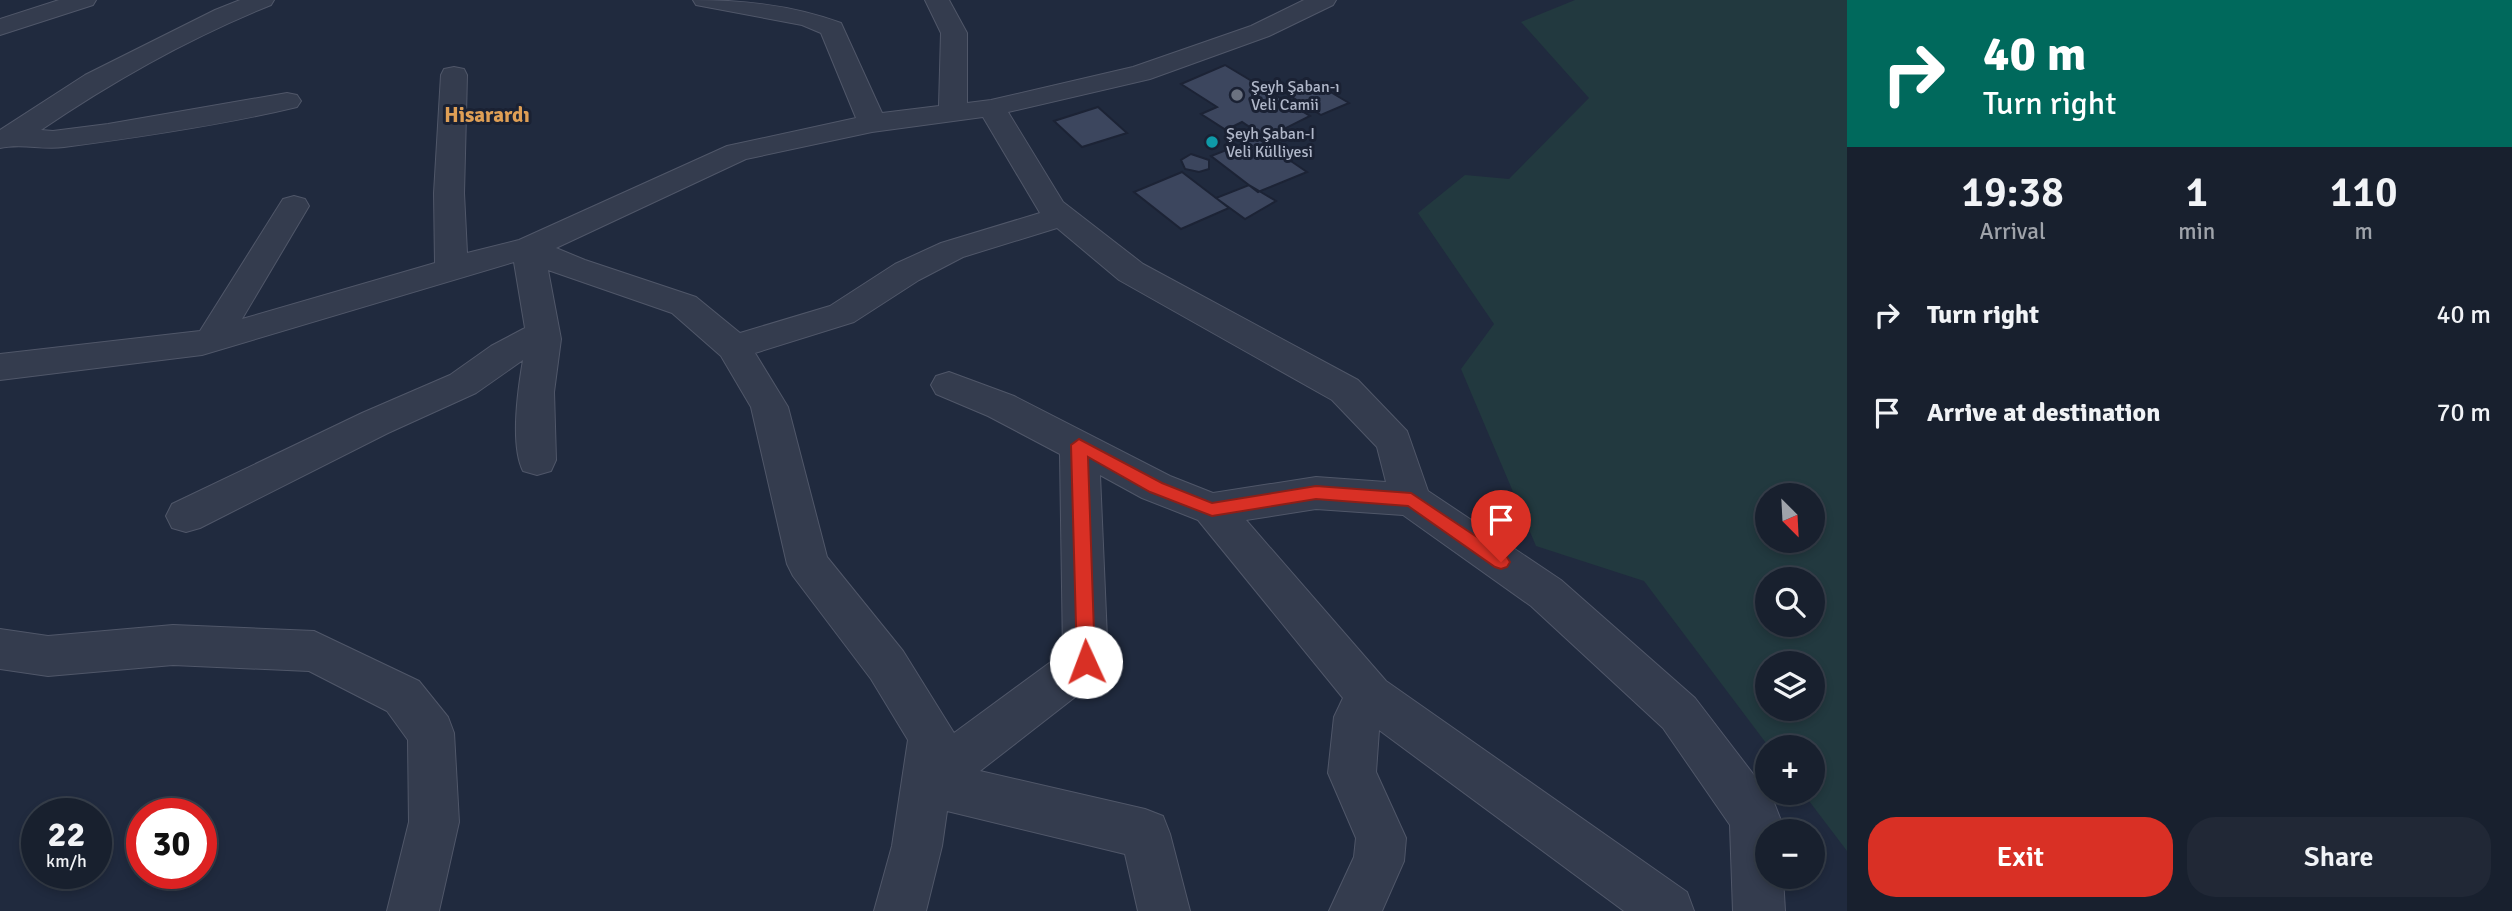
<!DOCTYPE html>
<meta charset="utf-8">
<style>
:root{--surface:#18202e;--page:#212836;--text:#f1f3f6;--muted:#9fa3aa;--line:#363e4a;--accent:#d93025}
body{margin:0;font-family:Signika,sans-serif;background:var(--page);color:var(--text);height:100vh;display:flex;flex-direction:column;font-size:26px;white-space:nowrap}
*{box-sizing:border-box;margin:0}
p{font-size:23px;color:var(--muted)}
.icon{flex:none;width:38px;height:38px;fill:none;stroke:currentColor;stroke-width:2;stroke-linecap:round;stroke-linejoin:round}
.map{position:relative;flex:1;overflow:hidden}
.side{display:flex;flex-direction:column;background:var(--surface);width:665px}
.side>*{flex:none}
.banner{background:#00695c;color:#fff;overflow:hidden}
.needle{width:46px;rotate:156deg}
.controls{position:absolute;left:1755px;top:483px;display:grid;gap:14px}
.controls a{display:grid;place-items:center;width:70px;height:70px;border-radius:50%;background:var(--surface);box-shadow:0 4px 10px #0003,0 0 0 2px var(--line);font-size:35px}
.speed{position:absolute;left:21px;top:798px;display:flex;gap:14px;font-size:35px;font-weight:700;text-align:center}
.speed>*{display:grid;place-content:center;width:91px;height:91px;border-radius:50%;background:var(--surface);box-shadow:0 4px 10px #0003,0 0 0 2px var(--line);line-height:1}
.speed small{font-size:18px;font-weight:400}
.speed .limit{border:10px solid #d22;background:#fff;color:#111}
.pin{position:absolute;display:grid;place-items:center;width:60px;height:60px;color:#fff;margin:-72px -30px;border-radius:50% 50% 50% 0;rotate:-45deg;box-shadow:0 0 7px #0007}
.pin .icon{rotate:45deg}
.me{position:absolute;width:77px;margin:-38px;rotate:358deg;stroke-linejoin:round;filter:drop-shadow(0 0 5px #0008)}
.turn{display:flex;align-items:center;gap:24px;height:147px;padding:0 21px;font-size:32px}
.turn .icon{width:91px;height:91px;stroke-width:2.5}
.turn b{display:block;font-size:49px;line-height:60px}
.eta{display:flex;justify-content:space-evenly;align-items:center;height:119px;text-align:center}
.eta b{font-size:42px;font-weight:600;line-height:49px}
.action{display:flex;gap:14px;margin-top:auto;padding:14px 21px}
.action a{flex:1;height:80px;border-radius:28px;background:var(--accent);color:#fff;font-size:28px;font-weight:600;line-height:80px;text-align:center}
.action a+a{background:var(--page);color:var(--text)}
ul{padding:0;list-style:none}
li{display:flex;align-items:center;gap:21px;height:98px;padding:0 21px}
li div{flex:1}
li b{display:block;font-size:26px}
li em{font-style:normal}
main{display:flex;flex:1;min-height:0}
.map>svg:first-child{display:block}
.green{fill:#22393f;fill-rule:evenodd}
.building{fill:#3c465e;stroke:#1c2335;stroke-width:2}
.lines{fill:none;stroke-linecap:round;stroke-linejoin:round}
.minor-casing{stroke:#505769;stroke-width:2}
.minor{fill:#343c4e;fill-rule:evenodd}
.route{fill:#d93025;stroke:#8d1f18;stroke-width:2}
.worship-dot{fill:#6b7280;stroke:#1a2133;stroke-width:2.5}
.culture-dot{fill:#0f9aa8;stroke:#1a2133;stroke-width:2.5}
.labels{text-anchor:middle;stroke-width:6;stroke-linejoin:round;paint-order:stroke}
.far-poi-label{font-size:16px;fill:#b0b7c9;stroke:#1a2133;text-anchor:start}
.far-district-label{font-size:21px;font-weight:bold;fill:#df9f55;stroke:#1a2133}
</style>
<main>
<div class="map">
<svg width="1847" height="911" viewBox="0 0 1847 911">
<rect width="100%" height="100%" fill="#202a3e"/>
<path class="green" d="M 1575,0 L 1847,0 L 1847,851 L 1803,793 L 1813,793 L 1813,747 L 1769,747 L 1644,581 L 1536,546 L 1461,369 L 1494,324 L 1418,213 L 1465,175 L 1509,179 L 1589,98 L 1521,22 ZM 1768,495 L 1813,495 L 1813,541 L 1768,541 ZM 1768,579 L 1813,579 L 1813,625 L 1768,625 ZM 1768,663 L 1813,663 L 1813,709 L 1768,709 Z"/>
<path class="building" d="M 1225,65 L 1310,116 L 1266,138 L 1242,122 L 1226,130 L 1201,114 L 1217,107 L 1181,84 Z
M 1307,78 L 1349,103 L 1321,115 L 1279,89 Z
M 1098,107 L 1127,133 L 1082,147 L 1054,121 Z
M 1257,138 L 1307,172 L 1258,192 L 1211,156 Z
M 1191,154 L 1209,160 L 1209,169 L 1199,172 L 1185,169 L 1181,160 Z
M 1182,172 L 1216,198 L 1229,208 L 1181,229 L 1134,192 Z
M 1249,185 L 1276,201 L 1245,219 L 1216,198 Z"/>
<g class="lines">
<g class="minor-casing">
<path id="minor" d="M 59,0 L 96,0 L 93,5 L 0,35 L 0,19 Z
M 240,0 L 274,0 L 271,5 C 189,38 113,81 41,130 L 53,131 L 108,124 L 287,93 L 297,95 L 301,101 L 297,107 C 222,125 140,137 64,147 C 42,150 21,143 0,148 L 0,130 L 85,75 L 215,10 Z
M 693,0 C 744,0 793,5 841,23 L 882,113 L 939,106 L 941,33 L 925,0 L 949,0 L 967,33 L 967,103 L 991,100 L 1133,67 L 1251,26 L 1304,0 L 1336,0 L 1333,5 L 1269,36 L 1150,79 L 1008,112 L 1063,202 L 1143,264 L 1358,380 L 1407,431 L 1428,491 L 1561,580 L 1695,698 L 1773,800 L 1780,818 L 1781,831 L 1768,831 L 1768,877 L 1783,877 L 1785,911 L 1733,911 L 1730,825 L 1663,728 L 1531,606 L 1403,515 L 1316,509 L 1246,520 L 1386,681 L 1687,892 L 1694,911 L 1624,911 L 1379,730 L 1376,772 L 1406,838 L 1404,861 L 1382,911 L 1329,911 L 1354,857 L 1356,838 L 1328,773 L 1334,717 L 1343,698 L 1198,520 L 1142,498 L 1100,475 L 1108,662 L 1102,676 L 980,771 L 1145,809 L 1163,816 L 1170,834 L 1190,911 L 1138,911 L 1125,854 L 947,811 L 942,846 L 926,911 L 874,911 L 892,846 L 908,740 L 871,679 L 793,576 L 787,564 L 751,407 L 721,356 L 672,313 L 548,270 L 561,339 L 554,392 L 556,460 L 551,471 L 537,475 L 523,471 C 510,445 518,389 523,360 L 476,393 L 388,433 L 200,528 L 186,532 L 172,528 L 166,516 L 172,504 L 362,413 L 450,375 L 491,346 L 525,328 L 514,262 L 202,355 L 0,380 L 0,354 L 200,331 L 283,199 L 294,196 L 305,199 L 309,206 L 242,319 L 435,263 L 434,193 L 441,75 L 444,69 L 454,67 L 464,69 L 467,75 L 464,193 L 467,253 L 519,240 L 727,146 L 856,118 L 821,33 L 802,25 L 696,5 ZM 983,117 L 1040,213 L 941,243 L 895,264 L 830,306 L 740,333 L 696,297 L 585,260 L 556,248 L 746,159 L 872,132 ZM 1057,228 L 1119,280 L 1332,400 L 1377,447 L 1386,482 L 1316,477 L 1213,493 L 1170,476 L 1014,396 L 949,372 L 936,376 L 931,385 L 936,394 L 988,416 L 1060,454 L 1063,653 L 954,733 L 903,651 L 827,557 L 788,407 L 755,353 L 854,322 L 919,280 L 963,257 Z
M 173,625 L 314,631 L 419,681 L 448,717 L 454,733 L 459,822 L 439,911 L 387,911 L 409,822 L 408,740 L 387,711 L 309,671 L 173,665 L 48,676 L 0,669 L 0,629 L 48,636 Z"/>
</g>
<use href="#minor" class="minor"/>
</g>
<path class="route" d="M 1079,439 L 1162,483 L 1212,503 L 1316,486 L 1411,493 L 1507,557 L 1510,562 L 1507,567 L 1501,569 L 1495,567 L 1408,506 L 1316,499 L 1212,516 L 1150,492 L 1088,457 L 1095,662 L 1093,668 L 1086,671 L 1079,668 L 1077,662 L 1071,445 Z"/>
<circle class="worship-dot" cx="1237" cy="95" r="7"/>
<circle class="culture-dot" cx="1212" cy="142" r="7"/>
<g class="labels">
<g class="far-poi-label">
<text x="1251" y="92">Şeyh Şaban-ı<tspan x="1251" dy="18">Veli Camii</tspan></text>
<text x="1226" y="139">Şeyh Şaban-I<tspan x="1226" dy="18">Veli Külliyesi</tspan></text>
</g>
<g class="far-district-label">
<text x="487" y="122">Hisarardı</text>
</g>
</g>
</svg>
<div class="controls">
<a><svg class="needle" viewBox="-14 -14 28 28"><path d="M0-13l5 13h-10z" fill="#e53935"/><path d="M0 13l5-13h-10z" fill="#9fa3aa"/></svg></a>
<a><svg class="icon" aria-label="search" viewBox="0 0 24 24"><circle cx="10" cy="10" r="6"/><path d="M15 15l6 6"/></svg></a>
<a><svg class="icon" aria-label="layers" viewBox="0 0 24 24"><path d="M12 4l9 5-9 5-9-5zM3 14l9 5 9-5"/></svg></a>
<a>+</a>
<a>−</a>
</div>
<div class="speed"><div>22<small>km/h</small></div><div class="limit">30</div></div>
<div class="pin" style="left:1501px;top:562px;background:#d93025"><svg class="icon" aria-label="arrive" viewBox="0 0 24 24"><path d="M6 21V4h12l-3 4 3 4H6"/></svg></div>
<svg class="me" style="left:1086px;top:662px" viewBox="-20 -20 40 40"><circle r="19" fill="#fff"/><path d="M0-13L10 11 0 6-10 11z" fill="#d93025"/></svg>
</div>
<section class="side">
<div class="banner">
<div class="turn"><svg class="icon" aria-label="right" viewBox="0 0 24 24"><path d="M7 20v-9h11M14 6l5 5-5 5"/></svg><div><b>40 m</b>Turn right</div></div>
</div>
<div class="eta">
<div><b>19:38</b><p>Arrival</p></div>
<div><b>1</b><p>min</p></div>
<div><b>110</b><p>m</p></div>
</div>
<ul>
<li><svg class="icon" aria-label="right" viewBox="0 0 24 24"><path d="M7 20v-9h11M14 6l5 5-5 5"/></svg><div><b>Turn right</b></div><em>40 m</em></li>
<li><svg class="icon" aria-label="arrive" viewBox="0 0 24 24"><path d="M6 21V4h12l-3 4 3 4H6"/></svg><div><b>Arrive at destination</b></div><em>70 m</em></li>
</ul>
<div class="action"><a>Exit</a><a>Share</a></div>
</section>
</main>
